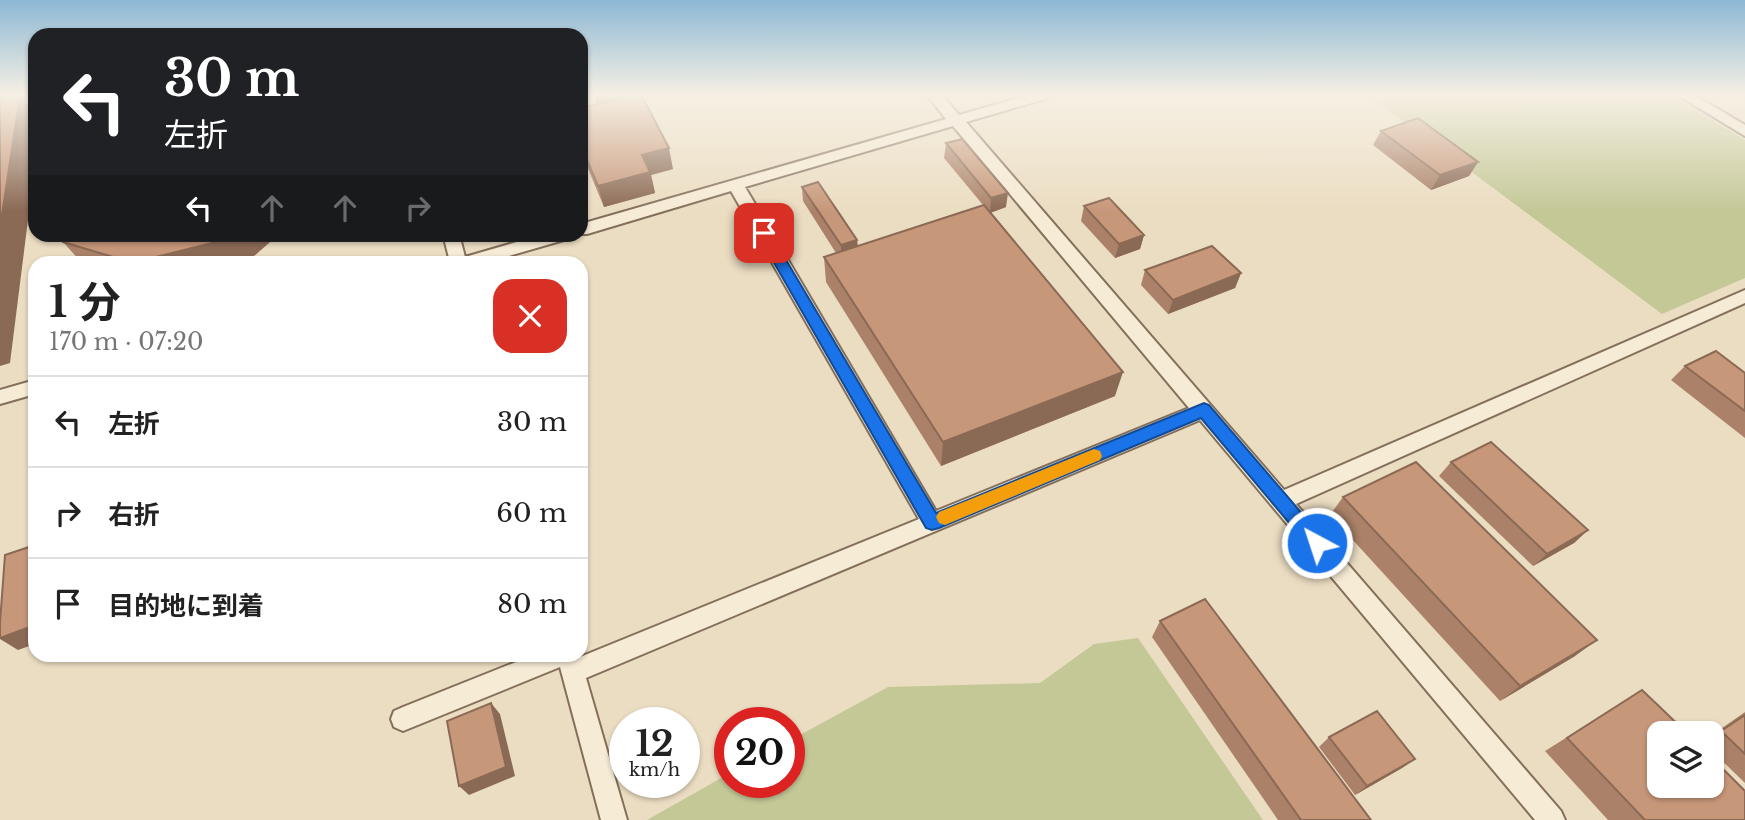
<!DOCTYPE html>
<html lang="ja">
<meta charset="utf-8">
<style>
:root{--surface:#fff;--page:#f2f2f2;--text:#222;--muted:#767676;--line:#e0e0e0}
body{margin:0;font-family:"Libre Baskerville","Noto Sans JP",serif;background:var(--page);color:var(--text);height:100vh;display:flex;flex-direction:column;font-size:26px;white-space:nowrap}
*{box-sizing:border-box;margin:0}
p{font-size:23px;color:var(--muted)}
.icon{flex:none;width:38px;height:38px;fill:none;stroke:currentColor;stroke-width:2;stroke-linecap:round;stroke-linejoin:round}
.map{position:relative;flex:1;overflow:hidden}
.sheet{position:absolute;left:28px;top:256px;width:560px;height:406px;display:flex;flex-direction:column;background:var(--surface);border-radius:21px;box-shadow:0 2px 5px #0004}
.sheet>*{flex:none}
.guide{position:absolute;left:28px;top:28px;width:560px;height:214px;border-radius:21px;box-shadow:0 2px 5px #0004;background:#202124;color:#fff;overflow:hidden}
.buttons{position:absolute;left:1647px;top:721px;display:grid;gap:14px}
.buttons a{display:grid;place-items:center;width:77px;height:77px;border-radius:14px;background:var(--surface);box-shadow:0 2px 5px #0004;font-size:35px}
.speed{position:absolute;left:609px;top:707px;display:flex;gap:14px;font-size:35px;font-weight:700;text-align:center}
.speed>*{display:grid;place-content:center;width:91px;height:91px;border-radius:50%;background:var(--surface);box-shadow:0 2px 5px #0004;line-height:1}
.speed small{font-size:18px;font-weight:400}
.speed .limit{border:10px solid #d22;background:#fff;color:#111}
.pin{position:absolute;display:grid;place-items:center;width:60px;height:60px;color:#fff;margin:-30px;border-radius:14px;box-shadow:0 4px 10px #0006}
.me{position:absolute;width:77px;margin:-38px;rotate:320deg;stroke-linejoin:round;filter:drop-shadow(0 0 5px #0008)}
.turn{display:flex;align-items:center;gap:24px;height:147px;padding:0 21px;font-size:32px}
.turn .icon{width:91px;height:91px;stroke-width:2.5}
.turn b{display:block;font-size:49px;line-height:60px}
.lanes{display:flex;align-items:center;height:66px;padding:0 21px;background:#0003;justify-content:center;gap:35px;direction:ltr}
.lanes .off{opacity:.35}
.round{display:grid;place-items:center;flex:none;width:74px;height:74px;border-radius:21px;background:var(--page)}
.overview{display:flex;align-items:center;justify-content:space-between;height:119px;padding:0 21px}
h1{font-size:42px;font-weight:700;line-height:52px}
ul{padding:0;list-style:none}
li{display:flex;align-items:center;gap:21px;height:91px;padding:0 21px;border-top:2px solid var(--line)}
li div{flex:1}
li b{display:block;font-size:26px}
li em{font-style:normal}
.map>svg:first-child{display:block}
.green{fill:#c4c897}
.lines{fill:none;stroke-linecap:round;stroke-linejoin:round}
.service-casing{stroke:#846f5b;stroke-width:4}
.service{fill:#f6ebd5;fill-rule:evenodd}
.wall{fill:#ab8269}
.shaded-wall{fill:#8b6a55}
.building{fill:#c7977a;stroke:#8b6a55;stroke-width:2}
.route{fill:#1a73e8;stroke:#114b97;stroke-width:2}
.slow{fill:#f59e0b}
</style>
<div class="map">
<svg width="1745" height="820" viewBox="0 0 1745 820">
<rect width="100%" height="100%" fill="#ebddc2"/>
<path class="green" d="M 1370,96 L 1673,96 L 1745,140 L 1745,278 L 1662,314 Z
M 1138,638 L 1263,820 L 647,820 L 730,773 L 730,782 L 789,782 L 789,741 L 888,687 L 1040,683 L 1094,644 Z"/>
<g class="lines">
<g class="service-casing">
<path id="service" d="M 928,96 L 943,96 L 959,115 L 1025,96 L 1047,96 L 1045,99 L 966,122 L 1284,490 L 1745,290 L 1745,303 L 1296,504 L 1561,811 L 1565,820 L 1535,820 L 1200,420 L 586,678 L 627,820 L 601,820 L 560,667 L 403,731 L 394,727 L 391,719 L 394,711 L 403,707 L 536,654 L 579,654 L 580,657 L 919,519 L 731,191 L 587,234 L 577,234 L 581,234 L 581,224 L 946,119 ZM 953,126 L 1189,408 L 936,511 L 745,187 Z
M 1679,96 L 1696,96 L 1745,125 L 1745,136 Z
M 443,234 L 459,234 L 465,257 L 544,234 L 573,234 L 571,238 L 488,262 L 450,262 Z
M 35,380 L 35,394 L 0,404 L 0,390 Z"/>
</g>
<use href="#service" class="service"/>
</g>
<path class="wall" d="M 593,96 L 644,96 L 642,97 L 673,169 L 651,175 L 655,193 L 604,207 L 581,152 L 581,108 L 597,104 Z
M 1381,131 L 1478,162 L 1469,176 L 1431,190 L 1373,145 Z
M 946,143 L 1006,207 L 990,213 L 1115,396 L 941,466 L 826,282 L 824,257 L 836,253 L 803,201 L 802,187 L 857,240 L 858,246 L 983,205 L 944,158 Z
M 1084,206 L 1144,235 L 1140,249 L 1115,258 L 1081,221 Z
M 64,234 L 279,234 L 247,262 L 81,262 L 63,242 Z
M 1145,270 L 1241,273 L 1235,288 L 1168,314 L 1141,285 Z
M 1685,366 L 1745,373 L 1745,438 L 1671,380 Z
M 1451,462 L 1588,530 L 1574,543 L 1533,566 L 1439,476 Z
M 1343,497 L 1575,656 L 1500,701 L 1330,515 Z
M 1160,621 L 1371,820 L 1278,820 L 1152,637 Z
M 1642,690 L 1745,820 L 1608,820 L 1545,751 Z
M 1745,712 L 1745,783 L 1712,751 L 1712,735 Z
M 1329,737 L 1415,759 L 1402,768 L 1355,795 L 1319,747 Z"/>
<path class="shaded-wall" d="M 0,96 L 26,96 L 25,102 L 35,114 L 35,164 L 10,363 L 0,366 Z
M 596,96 L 644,96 L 599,107 Z
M 669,148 L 673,169 L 651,175 L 655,193 L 604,207 L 598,186 L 642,155 Z
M 1478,162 L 1469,176 L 1431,190 L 1440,175 Z
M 1008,193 L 1006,207 L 990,213 L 991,198 Z
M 232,234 L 279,234 L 247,262 L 136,262 Z
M 1144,235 L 1140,249 L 1115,258 L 1119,244 Z
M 857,240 L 858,255 L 841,260 L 841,245 Z
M 1241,273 L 1235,288 L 1168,314 L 1173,300 Z
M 1123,372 L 1115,396 L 941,466 L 943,442 Z
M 1588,530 L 1574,543 L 1533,566 L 1547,554 Z
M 35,625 L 35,644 L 18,650 L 0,639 L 0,638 Z
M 1597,640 L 1575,656 L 1500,701 L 1520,686 Z
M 491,703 L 500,714 L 515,776 L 469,795 L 459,786 Z
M 1415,759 L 1402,768 L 1355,795 L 1367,786 Z"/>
<path class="building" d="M 16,96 L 20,96 L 0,228 L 0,99 Z
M 630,96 L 642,96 L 669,148 L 642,155 L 650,172 L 598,186 L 581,146 L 581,108 Z
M 1418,118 L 1478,162 L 1440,175 L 1381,131 Z
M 962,139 L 1008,193 L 991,198 L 946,143 Z
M 818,182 L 857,240 L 841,245 L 802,187 Z
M 1109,198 L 1144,235 L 1119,244 L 1084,206 Z
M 984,205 L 1123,372 L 943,442 L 824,257 Z
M 64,234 L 232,234 L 228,239 L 136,262 L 130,262 L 63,242 Z
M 1212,246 L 1241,273 L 1173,300 L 1145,270 Z
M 1716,351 L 1745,373 L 1745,411 L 1685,366 Z
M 1491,442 L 1588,530 L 1547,554 L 1451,462 Z
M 1416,462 L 1597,640 L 1520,686 L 1343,497 Z
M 35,545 L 35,625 L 0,638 L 0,622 L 5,555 Z
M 1205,599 L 1371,820 L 1301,820 L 1160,621 Z
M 1642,690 L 1687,733 L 1659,733 L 1659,786 L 1712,786 L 1712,758 L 1745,791 L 1745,820 L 1645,820 L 1567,738 Z
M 491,703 L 506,767 L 459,786 L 447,721 Z
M 1377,711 L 1415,759 L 1367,786 L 1329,737 Z
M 1745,715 L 1745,754 L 1721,731 Z"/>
<linearGradient id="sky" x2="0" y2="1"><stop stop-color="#8db8d4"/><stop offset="0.45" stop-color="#f6f0e4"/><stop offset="1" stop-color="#f6f0e4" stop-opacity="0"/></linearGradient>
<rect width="1745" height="211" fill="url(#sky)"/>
<path class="route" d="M 764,228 L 770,233 L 936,513 L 1204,403 L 1209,405 L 1323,538 L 1326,543 L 1323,549 L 1317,551 L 1311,549 L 1201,418 L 939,528 L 932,530 L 926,528 L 757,233 Z"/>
<path class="slow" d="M 1094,449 L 1100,451 L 1102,456 L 1100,460 L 945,525 L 939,523 L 936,517 L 939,512 Z"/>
</svg>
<div class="buttons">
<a><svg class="icon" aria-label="layers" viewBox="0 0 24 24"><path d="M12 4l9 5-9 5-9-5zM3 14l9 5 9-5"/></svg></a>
</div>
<div class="speed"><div>12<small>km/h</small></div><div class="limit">20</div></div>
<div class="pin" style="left:764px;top:233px;background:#d93025"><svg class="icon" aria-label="arrive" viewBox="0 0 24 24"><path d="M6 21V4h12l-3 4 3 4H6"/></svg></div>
<svg class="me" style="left:1317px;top:543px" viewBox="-20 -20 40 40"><circle r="17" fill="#1a73e8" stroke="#fff" stroke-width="3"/><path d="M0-11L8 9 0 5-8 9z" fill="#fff"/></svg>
<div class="guide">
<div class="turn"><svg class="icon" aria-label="left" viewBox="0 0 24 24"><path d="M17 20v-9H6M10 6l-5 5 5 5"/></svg><div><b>30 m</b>左折</div></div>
<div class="lanes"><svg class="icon" aria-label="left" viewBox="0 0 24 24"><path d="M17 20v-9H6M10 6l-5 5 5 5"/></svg><svg class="icon off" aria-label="ahead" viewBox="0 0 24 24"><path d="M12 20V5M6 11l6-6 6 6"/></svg><svg class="icon off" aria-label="ahead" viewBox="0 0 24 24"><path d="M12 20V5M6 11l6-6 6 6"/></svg><svg class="icon off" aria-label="right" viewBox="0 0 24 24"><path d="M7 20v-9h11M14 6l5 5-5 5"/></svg></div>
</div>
<section class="sheet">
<div class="overview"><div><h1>1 分</h1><p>170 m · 07:20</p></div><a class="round" style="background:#d93025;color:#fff"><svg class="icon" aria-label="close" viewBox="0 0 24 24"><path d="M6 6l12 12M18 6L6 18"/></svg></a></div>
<ul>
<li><svg class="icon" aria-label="left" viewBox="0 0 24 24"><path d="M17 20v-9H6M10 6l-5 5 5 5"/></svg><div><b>左折</b></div><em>30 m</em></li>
<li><svg class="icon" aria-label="right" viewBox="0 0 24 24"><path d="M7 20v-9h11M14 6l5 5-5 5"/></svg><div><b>右折</b></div><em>60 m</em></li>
<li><svg class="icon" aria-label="arrive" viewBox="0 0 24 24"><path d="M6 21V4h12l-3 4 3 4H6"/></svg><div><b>目的地に到着</b></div><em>80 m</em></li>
</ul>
</section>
</div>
